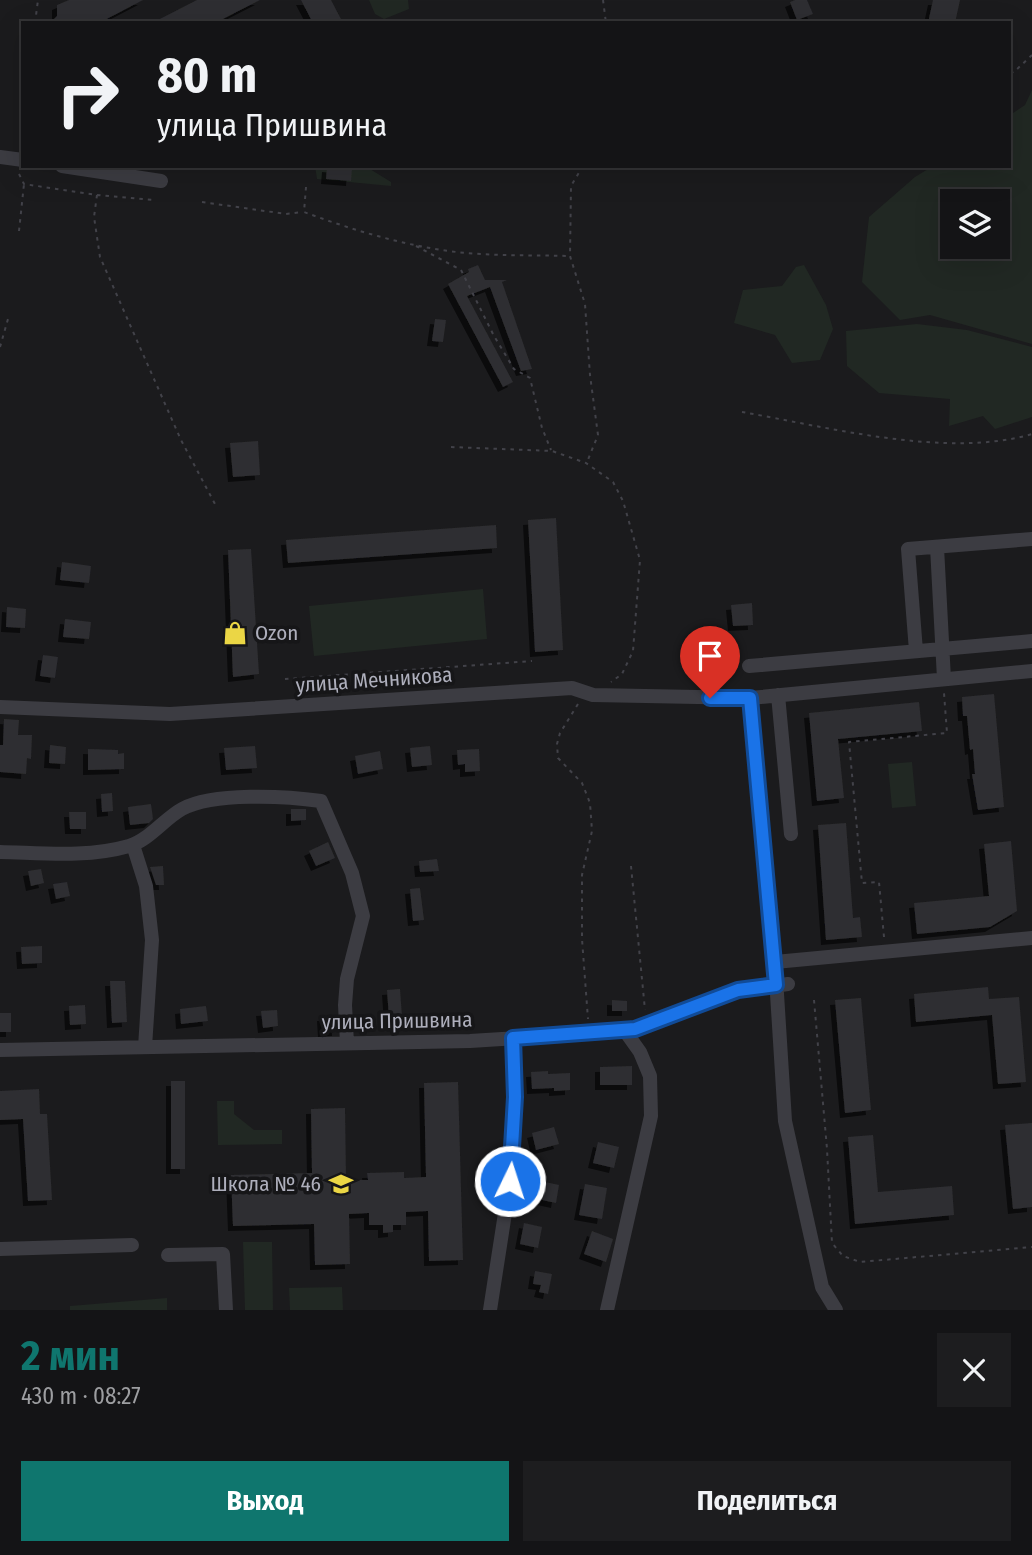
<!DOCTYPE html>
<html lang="ru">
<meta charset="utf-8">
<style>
:root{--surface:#141416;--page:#1d1d1f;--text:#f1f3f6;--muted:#9d9ea1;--line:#333335;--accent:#0f766e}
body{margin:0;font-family:"Fira Sans Condensed",sans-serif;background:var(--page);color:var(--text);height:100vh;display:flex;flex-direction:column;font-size:26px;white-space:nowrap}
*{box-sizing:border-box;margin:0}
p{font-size:23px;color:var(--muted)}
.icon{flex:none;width:38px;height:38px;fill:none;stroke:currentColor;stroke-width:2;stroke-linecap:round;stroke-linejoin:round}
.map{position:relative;height:1310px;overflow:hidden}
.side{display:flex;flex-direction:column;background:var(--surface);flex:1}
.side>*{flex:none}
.banner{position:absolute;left:21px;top:21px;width:990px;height:147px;border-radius:0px;box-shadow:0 7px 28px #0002,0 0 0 2px var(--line);background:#141416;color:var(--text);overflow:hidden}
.controls{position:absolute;left:940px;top:189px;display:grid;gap:14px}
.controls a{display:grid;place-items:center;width:70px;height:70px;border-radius:0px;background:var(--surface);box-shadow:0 7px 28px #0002,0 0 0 2px var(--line);font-size:35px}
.pin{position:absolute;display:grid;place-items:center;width:60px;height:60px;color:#fff;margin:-72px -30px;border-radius:50% 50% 50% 0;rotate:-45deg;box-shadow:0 0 7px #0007}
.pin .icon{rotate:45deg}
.me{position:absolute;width:77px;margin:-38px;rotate:4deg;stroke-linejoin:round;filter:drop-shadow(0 0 5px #0008)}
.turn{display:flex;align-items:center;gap:24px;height:147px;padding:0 21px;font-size:32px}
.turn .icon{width:91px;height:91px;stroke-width:2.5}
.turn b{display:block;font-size:49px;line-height:60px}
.round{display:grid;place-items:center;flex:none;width:74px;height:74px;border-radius:0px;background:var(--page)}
.overview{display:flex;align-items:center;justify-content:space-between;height:119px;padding:0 21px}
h1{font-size:42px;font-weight:700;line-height:52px;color:var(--accent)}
.action{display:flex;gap:14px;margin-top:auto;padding:14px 21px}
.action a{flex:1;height:80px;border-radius:0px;background:var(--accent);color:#fff;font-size:28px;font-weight:700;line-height:80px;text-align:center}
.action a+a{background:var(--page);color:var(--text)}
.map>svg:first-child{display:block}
.green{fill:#212823;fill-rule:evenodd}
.building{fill:#2e2e31;filter:url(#shadow)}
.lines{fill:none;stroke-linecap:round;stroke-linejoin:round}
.path{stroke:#424249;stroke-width:2;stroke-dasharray:3.5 5;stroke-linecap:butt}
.minor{stroke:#3c3c42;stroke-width:14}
.route-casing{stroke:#114b97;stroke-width:18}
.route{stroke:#1a73e8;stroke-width:12}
.labels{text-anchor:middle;stroke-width:7;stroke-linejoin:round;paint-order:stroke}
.poi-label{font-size:21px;fill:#aeafbc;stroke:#161618;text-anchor:start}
.street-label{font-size:21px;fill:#aeafbc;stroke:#161618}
</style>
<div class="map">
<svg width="1032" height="1310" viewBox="0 0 1032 1310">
<defs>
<filter id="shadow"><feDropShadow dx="-5" dy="5" stdDeviation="0" flood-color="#0009"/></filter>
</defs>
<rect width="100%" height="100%" fill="#1b1b1d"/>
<path class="green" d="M 369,0 L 408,0 L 409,9 L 384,19 L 375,14 Z
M 1032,90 L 1032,344 L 930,315 L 900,320 L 862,282 L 869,217 L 915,177 L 933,166 L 1010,166 L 1010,115 L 1025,105 ZM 952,201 L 998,201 L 998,247 L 952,247 Z
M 315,166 L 365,166 L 391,182 L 391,186 L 317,179 Z
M 804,265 L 826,305 L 833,329 L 820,360 L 792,363 L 775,335 L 734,323 L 743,290 L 782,286 L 796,267 Z
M 917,324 L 967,330 L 1032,347 L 1032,417 L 995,429 L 983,416 L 949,426 L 950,399 L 879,393 L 847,366 L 846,331 Z
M 483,589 L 487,639 L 314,656 L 309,606 Z
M 912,762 L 916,806 L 892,808 L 888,764 Z
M 217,1101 L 234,1101 L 234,1114 L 254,1130 L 282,1130 L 282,1144 L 218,1145 Z
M 243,1242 L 272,1242 L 273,1310 L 245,1310 Z
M 342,1287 L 343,1310 L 290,1310 L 289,1288 Z
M 167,1298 L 167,1310 L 70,1310 L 70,1306 Z"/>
<path class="building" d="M 69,0 L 143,0 L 99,23 L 50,23 L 57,16 L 57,5 Z
M 197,0 L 260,0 L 215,23 L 152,23 Z
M 301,0 L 331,0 L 343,23 L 313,23 Z
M 795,0 L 807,0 L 813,14 L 797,20 L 790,2 Z
M 933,0 L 960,0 L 955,23 L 928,23 Z
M 327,167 L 352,169 L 351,181 L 326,179 Z
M 478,265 L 485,280 L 507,280 L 502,282 L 532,369 L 521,371 L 490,287 L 467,296 L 513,382 L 503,387 L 448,284 L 469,272 L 468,269 Z
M 435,319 L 446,320 L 443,342 L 432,341 Z
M 258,441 L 260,475 L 233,477 L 230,443 Z
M 556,518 L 563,650 L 535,652 L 528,520 Z
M 496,525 L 497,548 L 288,563 L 286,540 Z
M 251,549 L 259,674 L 233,677 L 228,550 Z
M 62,562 L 91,566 L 89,583 L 60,580 Z
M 752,603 L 753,625 L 733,626 L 731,605 Z
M 7,607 L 26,609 L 25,628 L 6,627 Z
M 65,619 L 91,622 L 89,639 L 63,637 Z
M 43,655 L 58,657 L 55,678 L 40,676 Z
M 994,694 L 1004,807 L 978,810 L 972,774 L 975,774 L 973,749 L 970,750 L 967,716 L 963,716 L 962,697 Z
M 919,702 L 922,731 L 838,739 L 844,798 L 817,801 L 809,713 Z
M 4,719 L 19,720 L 18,735 L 32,735 L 31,759 L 27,758 L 26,774 L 0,772 L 0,745 L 3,745 Z
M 50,745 L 66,747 L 65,764 L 49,763 Z
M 255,746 L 257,768 L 226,770 L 224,748 Z
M 430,746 L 432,765 L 412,767 L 410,748 Z
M 88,749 L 118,750 L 118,754 L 124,753 L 124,769 L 88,770 Z
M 479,749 L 480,771 L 465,772 L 465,764 L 458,765 L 457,750 Z
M 380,751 L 383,769 L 358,774 L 355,756 Z
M 112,793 L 113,811 L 102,812 L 101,794 Z
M 151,804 L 153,819 L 149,823 L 130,825 L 128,807 Z
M 291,809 L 306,809 L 306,820 L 291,821 Z
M 69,812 L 86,812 L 86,829 L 70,829 Z
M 846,823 L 853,918 L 860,917 L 862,937 L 826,940 L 818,825 Z
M 1011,841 L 1017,911 L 990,927 L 917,934 L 914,903 L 989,896 L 984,844 Z
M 328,842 L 335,858 L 316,866 L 309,851 Z
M 437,859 L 439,871 L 420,872 L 419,861 Z
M 163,866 L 164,885 L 156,885 L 150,867 Z
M 41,869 L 44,883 L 31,886 L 28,871 Z
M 67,882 L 70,896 L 56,899 L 53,884 Z
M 420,888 L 424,920 L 413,921 L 410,889 Z
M 42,946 L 42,963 L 22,964 L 21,947 Z
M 110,981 L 125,981 L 127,1022 L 112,1023 Z
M 988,987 L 989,999 L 1019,997 L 1026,1082 L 998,1084 L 992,1015 L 916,1022 L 914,994 Z
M 400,989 L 402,1017 L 389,1018 L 387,990 Z
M 861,998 L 871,1110 L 845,1113 L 835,1000 Z
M 612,1000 L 627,1001 L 627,1011 L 612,1011 Z
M 85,1005 L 86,1024 L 70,1025 L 69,1006 Z
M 206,1006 L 208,1021 L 181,1024 L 180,1009 Z
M 277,1010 L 278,1026 L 263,1028 L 261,1011 Z
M 0,1013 L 11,1013 L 11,1032 L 0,1032 Z
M 322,1016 L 336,1016 L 337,1031 L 323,1032 Z
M 632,1066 L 632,1085 L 600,1085 L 600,1067 Z
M 548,1071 L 548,1074 L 570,1073 L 570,1090 L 554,1091 L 554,1088 L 532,1089 L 531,1072 Z
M 171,1081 L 185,1081 L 185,1169 L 171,1169 Z
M 458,1082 L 463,1260 L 429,1261 L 428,1211 L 406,1212 L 406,1225 L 393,1225 L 393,1232 L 383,1233 L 383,1225 L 369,1225 L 369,1213 L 349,1214 L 350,1264 L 315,1265 L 314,1224 L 233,1226 L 231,1175 L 312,1173 L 311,1109 L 345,1108 L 346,1180 L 368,1180 L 367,1173 L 404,1172 L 404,1178 L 426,1177 L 424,1083 Z
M 39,1089 L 40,1114 L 47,1114 L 52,1200 L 28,1201 L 23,1119 L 0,1120 L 0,1091 Z
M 1032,1123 L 1032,1207 L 1013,1209 L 1005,1125 Z
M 554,1127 L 559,1144 L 536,1150 L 532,1133 Z
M 873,1135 L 878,1192 L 952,1186 L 954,1215 L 855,1224 L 848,1137 Z
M 598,1142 L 619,1147 L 614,1168 L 593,1163 Z
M 536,1180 L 559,1185 L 556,1203 L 533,1198 Z
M 585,1184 L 607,1188 L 602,1219 L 579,1215 Z
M 524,1223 L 542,1227 L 538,1248 L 520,1244 Z
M 592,1231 L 613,1239 L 606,1262 L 584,1254 Z
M 535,1271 L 552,1274 L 548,1294 L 539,1292 L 541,1285 L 533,1284 Z"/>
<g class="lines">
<path class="path" d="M 603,0 L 606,23
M 35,23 L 38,0
M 1010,73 L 1014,72 L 1032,55
M 583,166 L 571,186 L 570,256 L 585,304 L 590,375 L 598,435 L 587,462
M 19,174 L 24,184 L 97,195 L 153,200
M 306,187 L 304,212 C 355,231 412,248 466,253 C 500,256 535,255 569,256
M 97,195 L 94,217 L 100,257 L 181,440 L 215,504
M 202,202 L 286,214 L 303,212
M 19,231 L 24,184
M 416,246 L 461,270 L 494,336 L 514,369 L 530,378 L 542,428 L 551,450
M 0,347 L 8,319
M 742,412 C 828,427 947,459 1032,434
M 451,447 L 552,451 L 586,463 L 613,482 L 623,501 L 640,560 L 633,651 L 622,674 L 611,682
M 285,679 L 532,661
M 578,704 L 560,733 L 557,744 L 558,758 L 582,783 L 590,803 L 592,831 L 582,875 L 582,939 L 588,1019
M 631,866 L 645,1010
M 884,937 L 879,882 L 862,883 L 849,742 L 947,733 L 944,693
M 814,1000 L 827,1149 L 832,1243 L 843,1256 L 860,1262 L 1032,1247"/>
<path class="minor" d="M 0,157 L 23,160
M 62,166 L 161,181
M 937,547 L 944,679
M 916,651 L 908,549 L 1032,539
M 749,666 L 1032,641
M 778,695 L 791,834
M 750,698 L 775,962 L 785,1121 L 822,1287 L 836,1310
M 0,707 L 170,714 L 572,688 L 593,695 L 750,698 L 1032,671
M 133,845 L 146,886 L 152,940 L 145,1047
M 0,852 C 43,853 87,858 129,846 C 149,840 164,819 182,809 C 213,792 286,796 321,801 L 352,873 L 363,916 L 347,979 L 345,1005 L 347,1043
M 775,962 L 1032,938
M 0,1050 L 470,1041 L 625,1031 L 647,1025 L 738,991 L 788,984
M 0,1249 L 132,1245
M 168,1255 L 223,1254 L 226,1310
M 490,1310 L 510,1181 L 515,1097 L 513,1038
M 607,1310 L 651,1116 L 650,1076 L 640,1052 L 625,1031"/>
</g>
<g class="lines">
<g class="route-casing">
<path id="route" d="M 510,1181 L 515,1097 L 513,1038 L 635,1029 L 738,990 L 776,985 L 750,698 L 710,698"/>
</g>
<use href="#route" class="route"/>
</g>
<defs>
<g id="shop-bare" transform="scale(1.89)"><path d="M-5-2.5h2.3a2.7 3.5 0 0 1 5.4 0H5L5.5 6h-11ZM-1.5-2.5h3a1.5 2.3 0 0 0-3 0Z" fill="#ebd645" stroke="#161618" stroke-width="2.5" paint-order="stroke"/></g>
<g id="school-bare" transform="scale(1.89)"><path d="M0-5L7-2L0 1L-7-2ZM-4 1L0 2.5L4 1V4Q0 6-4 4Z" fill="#ebd645" stroke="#161618" stroke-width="2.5" paint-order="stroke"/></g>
</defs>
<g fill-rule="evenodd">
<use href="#shop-bare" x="235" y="633"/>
<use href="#school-bare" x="341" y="1184"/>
</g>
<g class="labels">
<g class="poi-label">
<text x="255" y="640">Ozon</text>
<text x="321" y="1191" text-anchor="end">Школа № 46</text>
</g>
<g class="street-label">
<text transform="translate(374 680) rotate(-4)" y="7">улица Мечникова</text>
<text transform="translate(397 1021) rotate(-1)" y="7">улица Пришвина</text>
</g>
</g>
</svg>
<div class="controls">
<a><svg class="icon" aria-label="layers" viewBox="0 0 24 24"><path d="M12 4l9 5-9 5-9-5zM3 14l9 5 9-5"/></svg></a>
</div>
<div class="pin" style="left:710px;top:698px;background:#d93025"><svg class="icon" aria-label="arrive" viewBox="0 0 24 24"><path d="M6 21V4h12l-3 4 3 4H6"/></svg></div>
<svg class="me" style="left:510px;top:1181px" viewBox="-20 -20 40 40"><circle r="17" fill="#1a73e8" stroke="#fff" stroke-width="3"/><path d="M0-11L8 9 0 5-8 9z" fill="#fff"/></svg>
<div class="banner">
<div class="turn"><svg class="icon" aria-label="right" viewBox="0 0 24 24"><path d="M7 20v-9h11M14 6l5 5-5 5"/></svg><div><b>80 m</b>улица Пришвина</div></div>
</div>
</div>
<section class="side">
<div class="overview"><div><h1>2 мин</h1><p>430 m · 08:27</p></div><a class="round"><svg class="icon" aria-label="close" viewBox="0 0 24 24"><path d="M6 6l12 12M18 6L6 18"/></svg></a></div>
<div class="action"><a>Выход</a><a>Поделиться</a></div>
</section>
